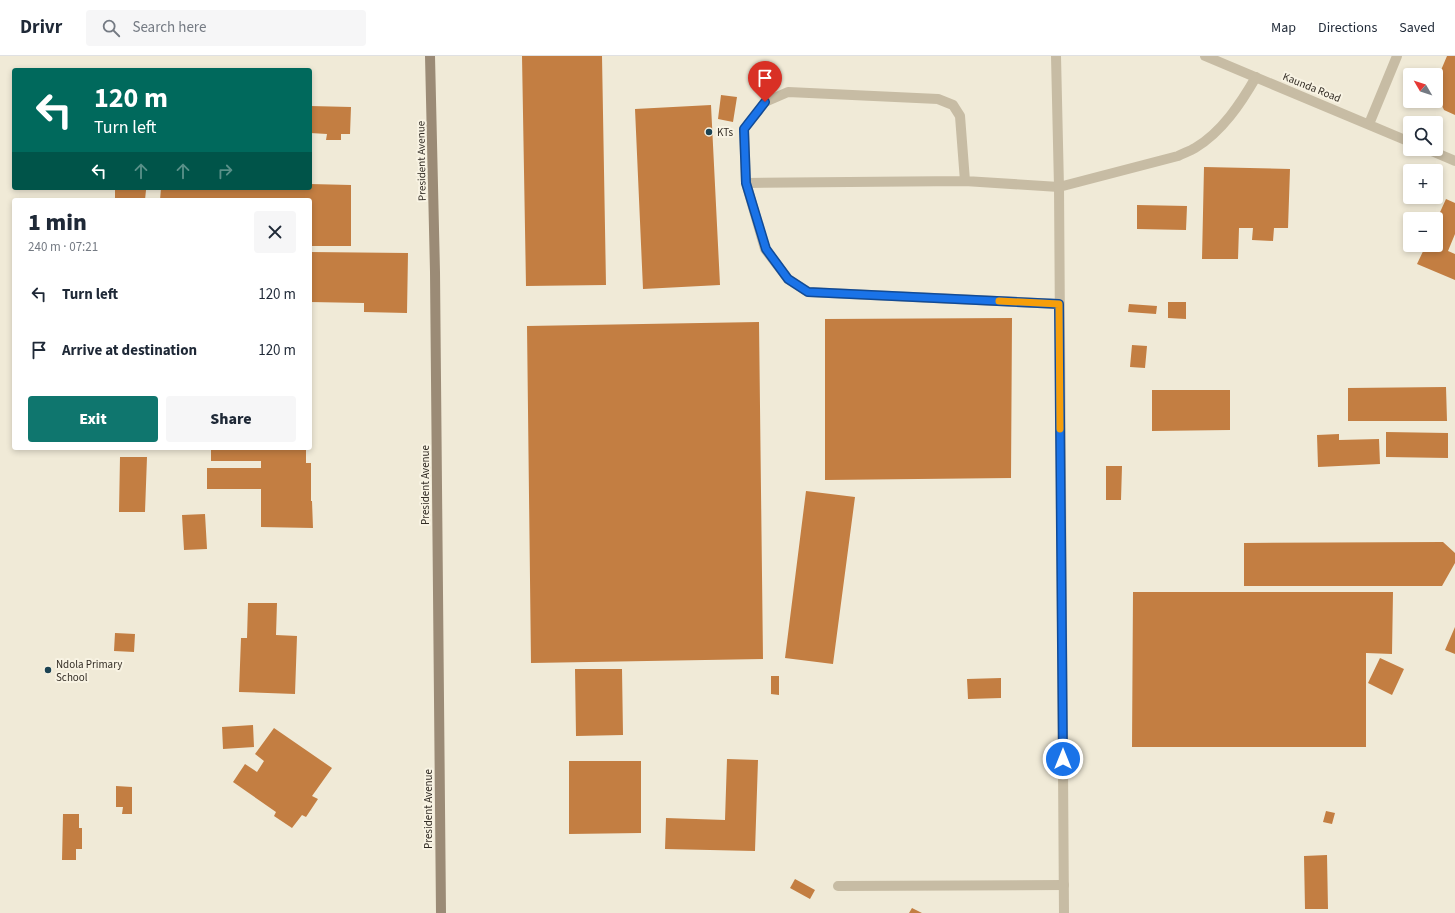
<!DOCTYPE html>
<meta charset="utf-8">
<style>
:root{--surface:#fff;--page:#f6f6f7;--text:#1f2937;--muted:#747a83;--line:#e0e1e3;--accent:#0f766e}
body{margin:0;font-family:"Source Sans 3",sans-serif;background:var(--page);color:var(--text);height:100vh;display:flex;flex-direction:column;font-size:15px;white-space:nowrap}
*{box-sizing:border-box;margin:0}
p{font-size:13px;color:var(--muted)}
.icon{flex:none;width:22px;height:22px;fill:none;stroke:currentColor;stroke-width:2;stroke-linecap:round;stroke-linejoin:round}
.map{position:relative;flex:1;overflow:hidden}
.drawer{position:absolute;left:12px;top:142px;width:300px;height:252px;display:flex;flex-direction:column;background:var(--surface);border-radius:4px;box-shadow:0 2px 6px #0003}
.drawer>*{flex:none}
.top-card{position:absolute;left:12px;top:12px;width:300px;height:122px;border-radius:4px;box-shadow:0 2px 6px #0003;background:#00695c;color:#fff;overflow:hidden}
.needle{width:26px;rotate:309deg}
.controls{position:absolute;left:1403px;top:12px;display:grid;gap:8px}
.controls a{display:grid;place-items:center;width:40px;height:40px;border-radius:4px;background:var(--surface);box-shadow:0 2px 6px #0003;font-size:20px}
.pin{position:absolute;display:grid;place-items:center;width:34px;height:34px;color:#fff;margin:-41px -17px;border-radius:50% 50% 50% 0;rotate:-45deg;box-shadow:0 0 4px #0007}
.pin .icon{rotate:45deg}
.me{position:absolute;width:44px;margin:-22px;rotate:0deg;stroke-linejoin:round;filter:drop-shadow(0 0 3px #0008)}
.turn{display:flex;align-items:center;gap:14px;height:84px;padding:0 16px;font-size:18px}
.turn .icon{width:52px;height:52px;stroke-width:2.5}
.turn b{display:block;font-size:28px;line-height:34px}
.lanes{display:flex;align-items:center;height:38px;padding:0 16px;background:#0003;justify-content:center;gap:20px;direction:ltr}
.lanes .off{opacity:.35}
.round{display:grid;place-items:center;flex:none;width:42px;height:42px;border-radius:4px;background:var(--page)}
.head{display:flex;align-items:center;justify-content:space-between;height:68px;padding:0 16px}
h1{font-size:24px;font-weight:800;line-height:30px}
.primary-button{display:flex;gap:8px;margin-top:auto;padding:8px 16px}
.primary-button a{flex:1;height:46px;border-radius:4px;background:var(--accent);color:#fff;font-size:16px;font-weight:800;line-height:46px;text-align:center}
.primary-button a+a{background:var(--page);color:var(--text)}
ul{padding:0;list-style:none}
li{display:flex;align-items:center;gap:12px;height:56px;padding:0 16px}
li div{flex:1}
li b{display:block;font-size:15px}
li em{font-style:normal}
header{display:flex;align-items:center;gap:24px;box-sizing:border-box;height:56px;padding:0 20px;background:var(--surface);border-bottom:1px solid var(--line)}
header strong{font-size:19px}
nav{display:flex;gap:22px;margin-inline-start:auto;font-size:14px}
.search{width:280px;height:36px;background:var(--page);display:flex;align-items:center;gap:10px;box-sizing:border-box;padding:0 14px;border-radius:4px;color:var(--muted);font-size:15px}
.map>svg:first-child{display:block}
.building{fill:#c37e42}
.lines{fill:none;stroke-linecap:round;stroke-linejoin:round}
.service{stroke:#c7bca4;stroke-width:10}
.minor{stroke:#c7bca4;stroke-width:10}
.secondary{stroke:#9b8b76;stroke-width:10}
.route-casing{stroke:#114b97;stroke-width:10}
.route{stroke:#1a73e8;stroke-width:7}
.slow{stroke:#f59e0b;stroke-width:7}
.poi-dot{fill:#1c4353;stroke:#f8f3e3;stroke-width:1.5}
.labels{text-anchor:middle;stroke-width:4;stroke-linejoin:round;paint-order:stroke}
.street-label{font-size:11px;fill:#332d25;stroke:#f8f3e3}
.poi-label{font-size:11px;fill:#332d25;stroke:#f8f3e3;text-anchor:start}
</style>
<header>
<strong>Drivr</strong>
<div class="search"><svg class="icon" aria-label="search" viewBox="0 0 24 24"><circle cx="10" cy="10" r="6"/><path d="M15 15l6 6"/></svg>Search here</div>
<nav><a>Map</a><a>Directions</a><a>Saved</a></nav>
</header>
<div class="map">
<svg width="1455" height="857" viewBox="0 0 1455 857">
<rect width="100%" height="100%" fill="#f0ead7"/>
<path class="building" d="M 522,0 L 602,0 L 606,229 L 526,230 Z
M 1447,0 L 1455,0 L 1455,59 L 1444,54 L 1436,37 L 1436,26 Z
M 721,39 L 737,41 L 733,66 L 718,63 Z
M 711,49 L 720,229 L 643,233 L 635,53 Z
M 310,50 L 351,51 L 350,78 L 341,78 L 341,84 L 326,84 L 327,78 L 310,77 Z
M 1204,111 L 1290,113 L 1288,172 L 1274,172 L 1273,185 L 1252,184 L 1253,172 L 1239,172 L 1238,203 L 1202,203 Z
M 310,128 L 351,129 L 351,190 L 310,190 L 310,144 L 160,144 L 161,132 L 310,132 Z
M 115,133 L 146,134 L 145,144 L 115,144 Z
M 1446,143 L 1455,147 L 1455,178 L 1448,195 L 1455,198 L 1455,224 L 1417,208 L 1426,189 L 1436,189 L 1436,165 Z
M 1137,149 L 1187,150 L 1186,174 L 1137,173 Z
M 310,196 L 408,197 L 407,257 L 364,256 L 364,247 L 310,246 Z
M 1168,246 L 1186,246 L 1186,263 L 1168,262 Z
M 1129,248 L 1157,250 L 1156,258 L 1128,256 Z
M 1012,262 L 1011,422 L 825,424 L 825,263 Z
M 759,266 L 763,603 L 531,607 L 527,270 Z
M 1132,289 L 1147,290 L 1145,312 L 1130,311 Z
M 1446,331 L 1447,365 L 1348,365 L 1348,332 Z
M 1152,334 L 1230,334 L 1230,374 L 1152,375 Z
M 1386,376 L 1448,377 L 1448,402 L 1386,401 Z
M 1339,378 L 1339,384 L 1379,383 L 1380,408 L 1318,411 L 1317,379 Z
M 211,392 L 306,392 L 306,407 L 311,407 L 311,445 L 312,445 L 313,472 L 261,471 L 261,433 L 207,433 L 207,412 L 261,412 L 261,405 L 211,405 Z
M 120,401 L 147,401 L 145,456 L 119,456 Z
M 1106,410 L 1122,410 L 1121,444 L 1106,444 Z
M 806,435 L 855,441 L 833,608 L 785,602 Z
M 205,458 L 207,493 L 184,494 L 182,459 Z
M 1443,486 L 1455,497 L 1455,507 L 1442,530 L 1244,530 L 1244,487 Z
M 1133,536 L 1393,536 L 1392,598 L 1366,597 L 1366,691 L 1132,691 Z
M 248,547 L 277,547 L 276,579 L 297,580 L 295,638 L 239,636 L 241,582 L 247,582 Z
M 1455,571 L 1455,598 L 1445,594 Z
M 115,577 L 135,578 L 134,596 L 114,595 Z
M 1380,602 L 1404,613 L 1392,639 L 1368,627 Z
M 575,613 L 622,613 L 623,679 L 576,680 Z
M 771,620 L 779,620 L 779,639 L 771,638 Z
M 1001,622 L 1001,642 L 968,643 L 967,623 Z
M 253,669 L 254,691 L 223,693 L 222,671 Z
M 274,672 L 332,712 L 312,740 L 318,743 L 306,761 L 302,759 L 292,772 L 274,760 L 276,756 L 233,726 L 245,708 L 257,716 L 264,705 L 255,698 Z
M 727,703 L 758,704 L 755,795 L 665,793 L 666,762 L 725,764 Z
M 569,705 L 641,705 L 641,777 L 569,778 Z
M 116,730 L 132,731 L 132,758 L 122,758 L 123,751 L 116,751 Z
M 1326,755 L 1335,757 L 1332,768 L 1323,766 Z
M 63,758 L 79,758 L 79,772 L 82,772 L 82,793 L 76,793 L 76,804 L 62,804 Z
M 1327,799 L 1328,853 L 1305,853 L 1304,800 Z
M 795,823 L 815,834 L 810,843 L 790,832 Z
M 912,852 L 922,857 L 909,857 Z"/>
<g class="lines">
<path class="service" d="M 746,127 L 965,125
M 1059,248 L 808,236 L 788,223 L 765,193 L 746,127 L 744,73 L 765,46 L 788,36 L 938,43 L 953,49 L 960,60 L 965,125 L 1059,131 L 1178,100 C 1184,97 1190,95 1195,92 C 1222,76 1241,47 1256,21
M 838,830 L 1064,829"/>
<path class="minor" d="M 1056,0 L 1059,131 L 1064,857
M 1205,0 L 1410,86
M 1369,68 L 1397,0
M 1427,93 L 1455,105"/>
<path class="secondary" d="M 430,0 L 435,216 L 441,857"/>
</g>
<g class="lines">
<g class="route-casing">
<path id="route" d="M 765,46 L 744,73 L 746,127 L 766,193 L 788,223 L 808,236 L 1059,248 L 1063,703"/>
</g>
<use href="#route" class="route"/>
<path class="slow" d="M 999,245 L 1059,248 L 1060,373"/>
</g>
<g class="poi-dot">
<circle cx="709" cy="76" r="4"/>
<circle cx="48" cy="614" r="4"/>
</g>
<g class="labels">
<g class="street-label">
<text transform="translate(1312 31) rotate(22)" y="4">Kaunda Road</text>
<text transform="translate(421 105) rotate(-91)" y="4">President Avenue</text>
<text transform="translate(425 429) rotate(-90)" y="4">President Avenue</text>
<text transform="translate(428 753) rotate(-90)" y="4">President Avenue</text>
</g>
<g class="poi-label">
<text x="717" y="80">KTs</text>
<text x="56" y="612">Ndola Primary<tspan x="56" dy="13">School</tspan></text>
</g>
</g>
</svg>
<div class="controls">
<a><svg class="needle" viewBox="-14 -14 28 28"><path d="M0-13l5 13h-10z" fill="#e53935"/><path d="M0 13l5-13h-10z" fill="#747a83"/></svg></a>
<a><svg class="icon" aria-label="search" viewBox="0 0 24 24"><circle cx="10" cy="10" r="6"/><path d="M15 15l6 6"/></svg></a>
<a>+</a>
<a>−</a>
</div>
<div class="pin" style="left:765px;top:46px;background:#d93025"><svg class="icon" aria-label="arrive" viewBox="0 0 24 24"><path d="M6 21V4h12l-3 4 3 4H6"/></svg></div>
<svg class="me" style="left:1063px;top:703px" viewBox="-20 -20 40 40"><circle r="17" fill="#1a73e8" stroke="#fff" stroke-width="3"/><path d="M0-11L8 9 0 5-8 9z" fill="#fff"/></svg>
<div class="top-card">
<div class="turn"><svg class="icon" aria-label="left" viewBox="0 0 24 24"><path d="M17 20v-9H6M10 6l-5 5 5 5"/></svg><div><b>120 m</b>Turn left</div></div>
<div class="lanes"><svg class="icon" aria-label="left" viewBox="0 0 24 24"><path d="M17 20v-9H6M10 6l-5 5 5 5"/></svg><svg class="icon off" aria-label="ahead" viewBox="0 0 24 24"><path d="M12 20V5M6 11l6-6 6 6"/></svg><svg class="icon off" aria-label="ahead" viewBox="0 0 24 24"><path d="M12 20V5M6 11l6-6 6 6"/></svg><svg class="icon off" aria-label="right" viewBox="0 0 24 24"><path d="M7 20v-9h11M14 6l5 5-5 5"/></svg></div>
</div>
<section class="drawer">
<div class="head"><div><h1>1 min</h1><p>240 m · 07:21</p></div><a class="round"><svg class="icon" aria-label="close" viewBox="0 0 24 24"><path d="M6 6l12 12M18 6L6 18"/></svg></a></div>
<ul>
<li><svg class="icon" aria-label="left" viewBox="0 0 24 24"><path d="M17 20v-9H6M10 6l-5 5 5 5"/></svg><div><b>Turn left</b></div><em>120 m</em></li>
<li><svg class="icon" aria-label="arrive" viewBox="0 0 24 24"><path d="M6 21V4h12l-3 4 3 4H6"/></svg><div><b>Arrive at destination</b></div><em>120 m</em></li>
</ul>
<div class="primary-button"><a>Exit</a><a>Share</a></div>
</section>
</div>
